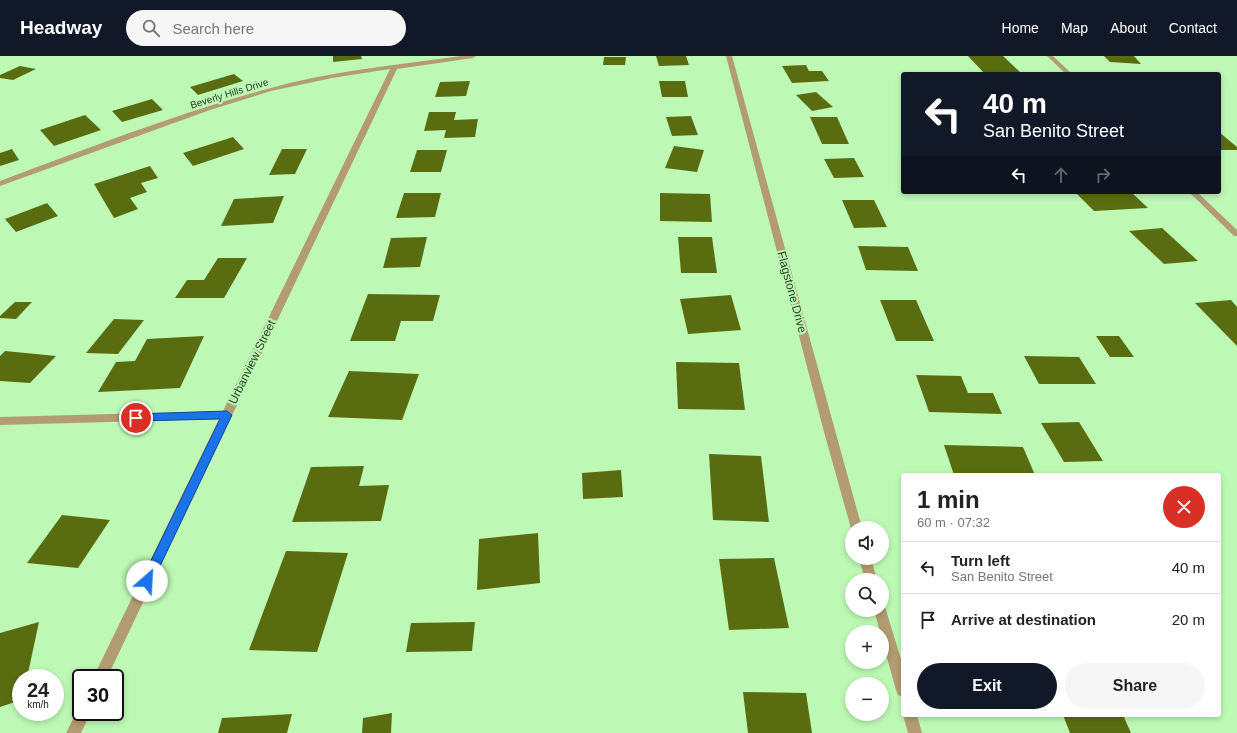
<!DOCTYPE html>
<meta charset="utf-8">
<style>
:root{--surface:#fff;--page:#f6f6f6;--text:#222;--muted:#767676;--line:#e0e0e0;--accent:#111827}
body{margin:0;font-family:Helvetica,sans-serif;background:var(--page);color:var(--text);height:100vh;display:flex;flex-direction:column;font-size:15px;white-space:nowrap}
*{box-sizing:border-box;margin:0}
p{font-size:13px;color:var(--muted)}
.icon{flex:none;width:22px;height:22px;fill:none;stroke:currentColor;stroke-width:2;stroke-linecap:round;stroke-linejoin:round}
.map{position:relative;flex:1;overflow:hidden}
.details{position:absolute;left:901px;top:417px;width:320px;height:244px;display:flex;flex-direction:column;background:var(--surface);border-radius:4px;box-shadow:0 2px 6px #0003}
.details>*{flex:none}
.top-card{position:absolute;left:901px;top:16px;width:320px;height:122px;border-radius:4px;box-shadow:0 2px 6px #0003;background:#111827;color:#fff;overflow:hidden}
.fabs{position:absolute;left:845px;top:465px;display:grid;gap:8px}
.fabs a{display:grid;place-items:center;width:44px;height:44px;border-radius:50%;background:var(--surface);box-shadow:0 2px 6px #0003;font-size:20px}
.speed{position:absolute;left:12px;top:613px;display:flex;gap:8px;font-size:20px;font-weight:700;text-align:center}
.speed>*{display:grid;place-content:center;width:52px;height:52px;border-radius:50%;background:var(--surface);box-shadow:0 2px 6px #0003;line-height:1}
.speed small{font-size:10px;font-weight:400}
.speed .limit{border:2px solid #111;border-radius:6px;background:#fff;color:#111}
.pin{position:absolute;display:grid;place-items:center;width:34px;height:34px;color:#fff;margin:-17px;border:2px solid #fff;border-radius:50%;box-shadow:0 1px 4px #0007}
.me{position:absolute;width:44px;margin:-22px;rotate:26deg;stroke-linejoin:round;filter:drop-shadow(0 0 3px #0008)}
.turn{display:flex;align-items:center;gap:14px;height:84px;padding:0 16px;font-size:18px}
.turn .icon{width:52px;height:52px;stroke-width:2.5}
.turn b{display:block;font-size:28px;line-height:34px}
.lanes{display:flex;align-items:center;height:38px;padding:0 16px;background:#0003;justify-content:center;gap:20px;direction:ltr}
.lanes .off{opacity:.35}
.round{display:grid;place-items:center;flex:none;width:42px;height:42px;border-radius:21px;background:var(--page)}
.overview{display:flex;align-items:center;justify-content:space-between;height:68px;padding:0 16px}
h1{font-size:24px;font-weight:800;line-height:30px}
.primary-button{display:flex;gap:8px;margin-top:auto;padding:8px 16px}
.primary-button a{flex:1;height:46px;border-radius:24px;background:var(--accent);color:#fff;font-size:16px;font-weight:800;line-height:46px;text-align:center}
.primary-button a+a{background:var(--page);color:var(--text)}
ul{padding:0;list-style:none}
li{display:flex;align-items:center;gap:12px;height:52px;padding:0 16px;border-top:1px solid var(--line)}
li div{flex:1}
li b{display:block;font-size:15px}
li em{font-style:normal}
header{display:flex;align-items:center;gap:24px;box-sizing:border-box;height:56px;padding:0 20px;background:var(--accent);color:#fff}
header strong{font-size:19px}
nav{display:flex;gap:22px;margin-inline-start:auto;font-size:14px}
.search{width:280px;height:36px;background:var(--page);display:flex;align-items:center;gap:10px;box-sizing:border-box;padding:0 14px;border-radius:22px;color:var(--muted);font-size:15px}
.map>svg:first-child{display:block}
.building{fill:#596d10}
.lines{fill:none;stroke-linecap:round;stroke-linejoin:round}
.minor{fill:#b49c72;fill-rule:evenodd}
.route{fill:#1a73e8;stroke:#114b97}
.labels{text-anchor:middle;stroke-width:4;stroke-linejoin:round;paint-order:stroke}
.far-street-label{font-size:10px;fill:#284025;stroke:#bdf9b5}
.street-label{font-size:12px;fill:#284025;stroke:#bdf9b5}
</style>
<header>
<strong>Headway</strong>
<div class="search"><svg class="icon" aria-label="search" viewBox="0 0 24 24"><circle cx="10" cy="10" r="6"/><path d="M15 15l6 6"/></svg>Search here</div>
<nav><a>Home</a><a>Map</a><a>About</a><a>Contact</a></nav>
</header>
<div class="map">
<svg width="1237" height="677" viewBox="0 0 1237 677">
<rect width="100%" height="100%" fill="#bdf9b5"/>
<path class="building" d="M 333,0 L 361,0 L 362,3 L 333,6 Z
M 656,0 L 686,0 L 689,9 L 659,10 Z
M 968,0 L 1003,0 L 1022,18 L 985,18 Z
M 1104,0 L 1134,0 L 1141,8 L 1110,6 Z
M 604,1 L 626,1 L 625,9 L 603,9 Z
M 806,9 L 809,15 L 822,15 L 829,25 L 792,27 L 782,10 Z
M 20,10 L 36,13 L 13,24 L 0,22 L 0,19 Z
M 234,18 L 243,25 L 198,39 L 190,31 Z
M 470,25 L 466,40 L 435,41 L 440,26 Z
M 659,25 L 685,25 L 688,41 L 662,41 Z
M 816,36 L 833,51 L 812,55 L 796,39 Z
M 152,43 L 163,54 L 122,66 L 112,55 Z
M 429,56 L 456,56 L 454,64 L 478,63 L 475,81 L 444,82 L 446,74 L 424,75 Z
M 85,59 L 101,74 L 54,90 L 40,74 Z
M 691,60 L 698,79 L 672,80 L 666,61 Z
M 810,61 L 837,61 L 849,88 L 822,88 Z
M 1219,76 L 1237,91 L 1237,94 L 1219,94 Z
M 233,81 L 244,93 L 193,110 L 183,97 Z
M 674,90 L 704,94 L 697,116 L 665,112 Z
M 12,93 L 19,104 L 0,110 L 0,97 Z
M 282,93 L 307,93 L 295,118 L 269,119 Z
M 417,94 L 447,94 L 441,116 L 410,116 Z
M 854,102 L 864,121 L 834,122 L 824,103 Z
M 150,110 L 158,122 L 141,127 L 147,136 L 130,142 L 138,153 L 114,162 L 94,128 Z
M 1075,136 L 1131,136 L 1148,152 L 1094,155 Z
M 404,137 L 441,137 L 435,161 L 396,162 Z
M 660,137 L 710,138 L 712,166 L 660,165 Z
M 284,140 L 273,167 L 221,170 L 234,143 Z
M 842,144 L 874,144 L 887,171 L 854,172 Z
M 47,147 L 58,160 L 16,176 L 5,163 Z
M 1162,172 L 1198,205 L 1164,208 L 1129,175 Z
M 427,181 L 420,211 L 383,212 L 391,182 Z
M 678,181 L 712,181 L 717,217 L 681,217 Z
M 858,190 L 908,191 L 918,215 L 866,214 Z
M 218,202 L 247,202 L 224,242 L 175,242 L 187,224 L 204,224 Z
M 368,238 L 440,239 L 433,265 L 401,265 L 395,285 L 350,285 Z
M 731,239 L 741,274 L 688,278 L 680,243 Z
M 880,244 L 916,244 L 934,285 L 896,285 Z
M 1231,244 L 1237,251 L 1237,290 L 1195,247 Z
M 15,246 L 32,246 L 16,263 L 0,262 L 0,260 Z
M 114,263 L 144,264 L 118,298 L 86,297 Z
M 204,280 L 180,332 L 98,336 L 116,306 L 135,305 L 147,283 Z
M 1096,280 L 1119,280 L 1134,301 L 1110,301 Z
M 5,295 L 56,300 L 30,327 L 0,325 L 0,300 Z
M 1024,300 L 1079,301 L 1096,328 L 1039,328 Z
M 676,306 L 739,307 L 745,354 L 678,353 Z
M 349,315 L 419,318 L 402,364 L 328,361 Z
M 916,319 L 961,320 L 968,337 L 993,337 L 1002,358 L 929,356 Z
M 1079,366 L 1103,405 L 1064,406 L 1041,367 Z
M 944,389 L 1023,391 L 1035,419 L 954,419 Z
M 709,398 L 761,400 L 769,466 L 713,464 Z
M 364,410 L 359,430 L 389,429 L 381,465 L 292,466 L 311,411 Z
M 621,414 L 623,441 L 583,443 L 582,417 Z
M 62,459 L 110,464 L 78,512 L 27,507 Z
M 538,477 L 540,527 L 477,534 L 479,483 Z
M 286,495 L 348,497 L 317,596 L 249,594 Z
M 774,502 L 789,572 L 729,574 L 719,503 Z
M 39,566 L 27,622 L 21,622 L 21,644 L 0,651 L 0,577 Z
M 475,566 L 472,595 L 406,596 L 411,567 Z
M 743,636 L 806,637 L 812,677 L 748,677 Z
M 392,657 L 391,677 L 362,677 L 363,662 Z
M 292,658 L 287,677 L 218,677 L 222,662 Z
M 1063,659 L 1123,659 L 1131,677 L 1070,677 Z"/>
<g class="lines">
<path class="minor" d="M 461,0 L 476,0 L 473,2 L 397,13 L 107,622 L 93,622 L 219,363 L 0,369 L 0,361 L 223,355 L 390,13 L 332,22 L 271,35 L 210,54 L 0,130 L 0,125 C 88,92 176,58 267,33 C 330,15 396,9 461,0 Z
M 726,0 L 732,0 L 862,472 L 852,472 L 852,476 L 824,376 Z
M 1047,0 L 1053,0 L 1072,18 L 1066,18 Z
M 1189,136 L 1197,136 L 1237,174 L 1237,180 L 1234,180 Z
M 859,502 L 871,502 L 877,524 L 865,524 Z
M 882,549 L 885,550 L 886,554 L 903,610 L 903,641 L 898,639 L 896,634 L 882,584 L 882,576 L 880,576 L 874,554 L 882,554 Z
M 81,650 L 81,656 L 91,656 L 81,677 L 66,677 L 79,651 Z
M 903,659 L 917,659 L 922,677 L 908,677 Z"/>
</g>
<path class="route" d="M 227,355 L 232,359 L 151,529 L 147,530 L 143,529 L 141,525 L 143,521 L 220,363 L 136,365 L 132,362 L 136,358 Z"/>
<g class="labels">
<g class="far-street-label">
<text transform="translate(229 37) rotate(-17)" y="4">Beverly Hills Drive</text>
</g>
<g class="street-label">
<text transform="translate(792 236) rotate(75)" y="4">Flagstone Drive</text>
<text transform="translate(252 306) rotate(-64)" y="4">Urbanview Street</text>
</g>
</g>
</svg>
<div class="fabs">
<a><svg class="icon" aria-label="sound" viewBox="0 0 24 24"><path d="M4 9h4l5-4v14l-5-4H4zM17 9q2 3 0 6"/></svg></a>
<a><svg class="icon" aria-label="search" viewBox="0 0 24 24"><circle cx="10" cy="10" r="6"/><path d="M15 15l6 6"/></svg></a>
<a>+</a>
<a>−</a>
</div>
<div class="speed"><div>24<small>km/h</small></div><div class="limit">30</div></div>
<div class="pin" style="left:136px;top:362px;background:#d93025"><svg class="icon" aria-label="arrive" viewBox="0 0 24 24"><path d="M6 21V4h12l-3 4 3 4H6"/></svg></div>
<svg class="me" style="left:147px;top:525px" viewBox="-20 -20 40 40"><circle r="19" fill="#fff"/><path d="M0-13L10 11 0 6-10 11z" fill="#1a73e8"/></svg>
<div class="top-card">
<div class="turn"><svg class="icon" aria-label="left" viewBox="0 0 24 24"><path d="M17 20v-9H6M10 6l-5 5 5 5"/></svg><div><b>40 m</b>San Benito Street</div></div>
<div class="lanes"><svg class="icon" aria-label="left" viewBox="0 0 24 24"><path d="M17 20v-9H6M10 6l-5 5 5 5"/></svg><svg class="icon off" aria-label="ahead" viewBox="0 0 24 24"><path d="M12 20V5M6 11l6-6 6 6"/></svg><svg class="icon off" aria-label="right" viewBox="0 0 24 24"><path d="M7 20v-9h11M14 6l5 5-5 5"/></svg></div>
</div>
<section class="details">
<div class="overview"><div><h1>1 min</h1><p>60 m · 07:32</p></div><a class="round" style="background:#d93025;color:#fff"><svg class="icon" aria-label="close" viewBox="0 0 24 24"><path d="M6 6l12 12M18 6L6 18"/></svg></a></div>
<ul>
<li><svg class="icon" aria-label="left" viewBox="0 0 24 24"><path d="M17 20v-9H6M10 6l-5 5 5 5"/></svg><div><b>Turn left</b><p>San Benito Street</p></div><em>40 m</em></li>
<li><svg class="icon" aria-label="arrive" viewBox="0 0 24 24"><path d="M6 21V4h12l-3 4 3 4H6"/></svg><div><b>Arrive at destination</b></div><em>20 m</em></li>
</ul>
<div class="primary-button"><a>Exit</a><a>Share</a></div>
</section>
</div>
